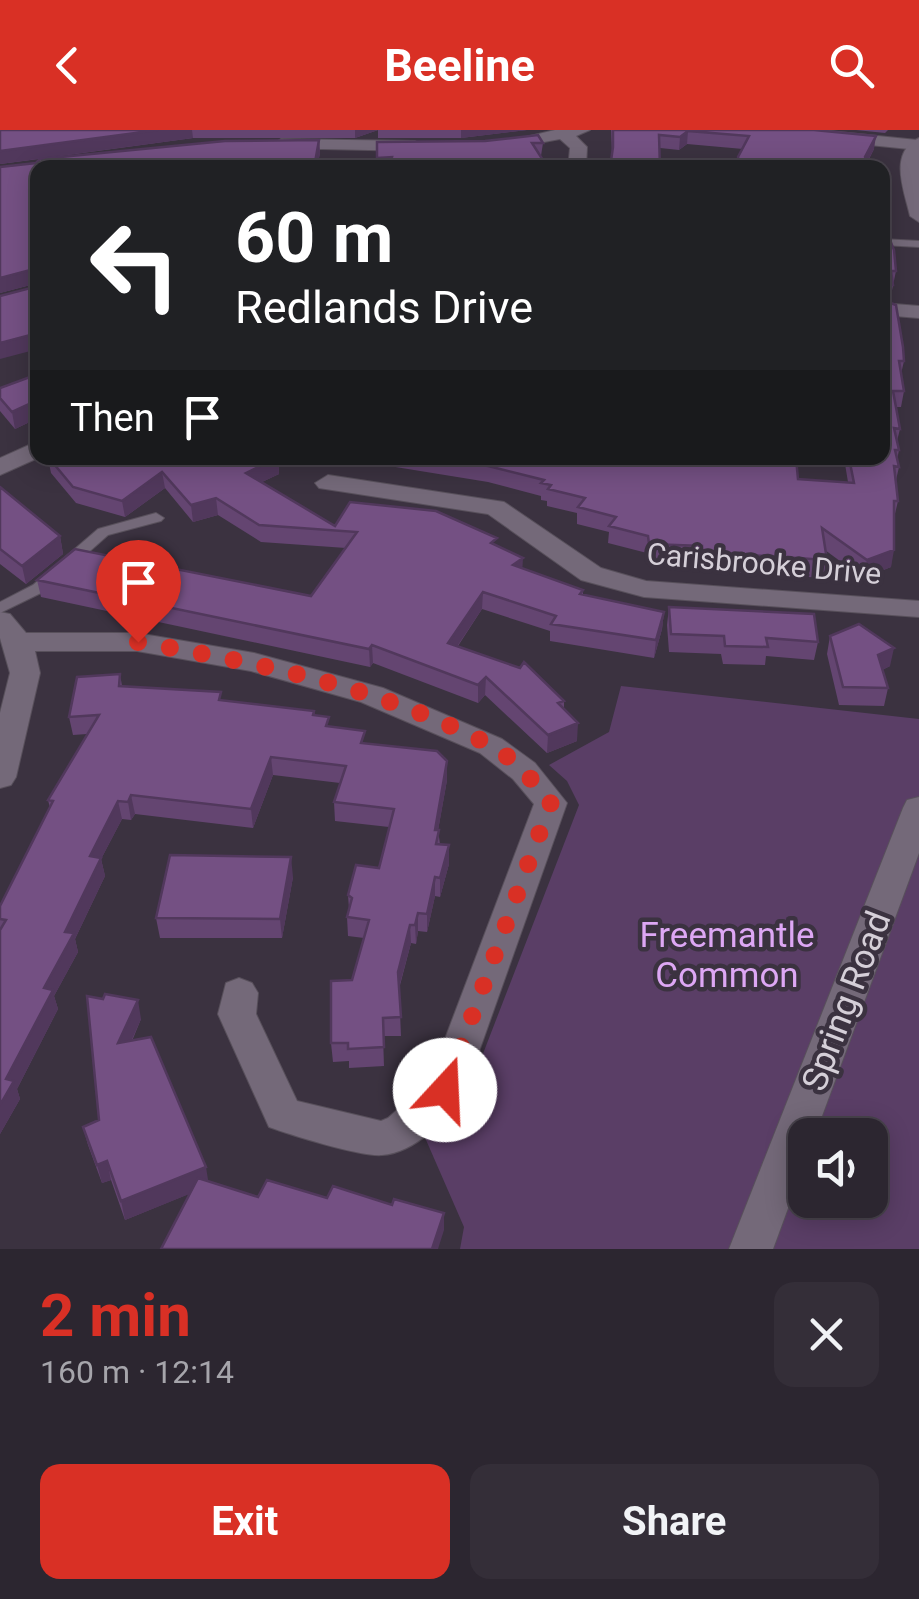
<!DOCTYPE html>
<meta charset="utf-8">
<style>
:root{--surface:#2c2630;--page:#342e38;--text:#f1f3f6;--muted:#a6a5ab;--line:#48434c;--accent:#d93025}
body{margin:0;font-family:Roboto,sans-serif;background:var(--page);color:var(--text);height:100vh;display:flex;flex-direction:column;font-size:38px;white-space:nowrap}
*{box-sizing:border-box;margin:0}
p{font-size:32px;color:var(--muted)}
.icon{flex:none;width:55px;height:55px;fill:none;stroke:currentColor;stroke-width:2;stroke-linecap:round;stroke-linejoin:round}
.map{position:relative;height:1119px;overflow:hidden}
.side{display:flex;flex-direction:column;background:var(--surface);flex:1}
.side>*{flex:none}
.top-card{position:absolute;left:30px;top:30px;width:860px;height:305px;border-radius:20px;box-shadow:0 5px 25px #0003,0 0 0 2px var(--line);background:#202124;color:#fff;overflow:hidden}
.tools{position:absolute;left:788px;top:988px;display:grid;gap:20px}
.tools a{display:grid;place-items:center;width:100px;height:100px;border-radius:20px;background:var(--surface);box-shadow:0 5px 25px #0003,0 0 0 2px var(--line);font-size:50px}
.pin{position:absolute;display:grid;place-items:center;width:85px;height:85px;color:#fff;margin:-102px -42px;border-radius:50% 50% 50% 0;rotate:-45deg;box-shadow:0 0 10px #0007}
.pin .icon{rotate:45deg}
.me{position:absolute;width:110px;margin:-55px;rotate:20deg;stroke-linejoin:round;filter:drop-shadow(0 0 8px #0008)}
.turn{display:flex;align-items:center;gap:35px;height:210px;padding:0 40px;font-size:45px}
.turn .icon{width:130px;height:130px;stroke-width:2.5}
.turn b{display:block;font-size:70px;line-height:85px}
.then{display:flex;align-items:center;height:95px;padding:0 40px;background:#0003;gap:20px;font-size:38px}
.round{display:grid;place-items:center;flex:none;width:105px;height:105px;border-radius:20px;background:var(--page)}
.head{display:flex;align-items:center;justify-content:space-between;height:170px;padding:0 40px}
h1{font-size:60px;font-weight:700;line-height:75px;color:var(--accent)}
.primary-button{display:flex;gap:20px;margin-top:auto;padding:20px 40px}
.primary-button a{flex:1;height:115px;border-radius:20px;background:var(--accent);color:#fff;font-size:40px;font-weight:700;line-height:115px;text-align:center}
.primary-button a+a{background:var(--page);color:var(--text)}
header{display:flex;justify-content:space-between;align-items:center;height:130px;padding:0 40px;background:var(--accent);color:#fff;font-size:45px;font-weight:700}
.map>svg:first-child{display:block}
.green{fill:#5a3e66;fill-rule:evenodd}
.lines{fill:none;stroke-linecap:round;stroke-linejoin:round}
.lane-casing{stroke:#58505b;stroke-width:2}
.street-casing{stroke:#58505b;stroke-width:2}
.secondary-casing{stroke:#58505b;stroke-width:2}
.lane{fill:#746979;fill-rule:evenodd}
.street{fill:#746979;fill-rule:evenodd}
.secondary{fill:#746979;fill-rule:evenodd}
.wall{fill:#644571}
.shaded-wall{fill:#51385c}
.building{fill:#745083;stroke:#51385c;stroke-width:2.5}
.route{stroke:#d93025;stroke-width:18;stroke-dasharray:0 32.4}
.labels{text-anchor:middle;stroke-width:9;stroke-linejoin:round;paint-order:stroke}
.street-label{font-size:30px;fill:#d5cfd8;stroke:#3b3240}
.near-park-label{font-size:35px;fill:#dda7f4;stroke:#3b3240}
.near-street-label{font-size:35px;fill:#d5cfd8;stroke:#3b3240}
</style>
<header><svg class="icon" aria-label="back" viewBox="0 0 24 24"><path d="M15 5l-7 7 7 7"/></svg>Beeline<svg class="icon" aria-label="search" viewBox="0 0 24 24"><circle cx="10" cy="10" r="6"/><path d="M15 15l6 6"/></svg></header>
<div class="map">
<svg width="919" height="1119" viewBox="0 0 919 1119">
<rect width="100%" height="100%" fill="#3b3240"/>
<path class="green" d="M 621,556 L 919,589 L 919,1119 L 460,1119 L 464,1097 L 423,1003 L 474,947 L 579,675 L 567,651 L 549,635 L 609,602 ZM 805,1005 L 870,1005 L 870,1070 L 805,1070 Z"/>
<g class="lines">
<g class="lane-casing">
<path id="lane" d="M 882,109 L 919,111 L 919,117 L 882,115 Z
M 156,383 L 164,388 L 161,391 L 108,405 L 45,461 L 0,483 L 0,472 L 33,455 L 98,399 Z"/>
</g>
<g class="street-casing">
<path id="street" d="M 555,0 L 590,0 L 576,6 L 587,17 L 586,38 L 568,38 L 570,18 L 560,9 L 501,20 L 493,15 Z
M 762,0 L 819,0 L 917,10 L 919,20 L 770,5 Z
M 281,9 L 415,11 L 423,16 L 415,21 L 275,18 L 273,14 Z
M 882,173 L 919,176 L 919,188 L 882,185 Z
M 38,311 L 38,328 L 0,345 L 0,328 Z
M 328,345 L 504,372 L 601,438 L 646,451 L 919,471 L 919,487 L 644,467 L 581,450 L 488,384 L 319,358 L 315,353 Z
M 0,482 L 10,484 L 26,503 L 137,503 L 254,523 L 383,558 L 502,609 L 535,633 L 567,673 L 465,961 C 451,988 414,1023 382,1025 C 361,1027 291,1005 269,997 L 218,884 L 226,853 L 239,848 L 252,853 L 258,863 L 256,884 L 297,971 L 381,991 L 388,988 L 429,951 L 534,674 L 513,649 L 480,623 L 361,572 L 251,541 L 137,521 L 35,521 L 40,543 L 16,647 L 11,655 L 0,658 L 0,583 L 10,543 L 0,508 Z"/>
</g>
<g class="secondary-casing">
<path id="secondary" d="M 919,8 L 919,92 L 910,86 C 904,60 888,23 919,8 Z
M 919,667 L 919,723 L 815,1005 L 805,1005 L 805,1032 L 773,1119 L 729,1119 L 903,678 L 907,670 Z"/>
</g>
<use href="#lane" class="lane"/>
<use href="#street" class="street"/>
<use href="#secondary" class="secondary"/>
</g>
<path class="wall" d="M 0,0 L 527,0 L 461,8 L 378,8 L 378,0 L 355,8 L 193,8 L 46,28 L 319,10 L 320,23 L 317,38 L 38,38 L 38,153 L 0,163 L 36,33 L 39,29 L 0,34 Z
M 611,0 L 814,0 L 874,19 L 867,33 L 868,38 L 737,38 L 738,27 L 743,19 L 687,14 L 679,20 L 660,18 L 612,24 Z
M 856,0 L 888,0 L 885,3 Z
M 377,12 L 543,13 L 541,26 L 548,38 L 377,38 Z
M 882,84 L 885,91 L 883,102 L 896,141 L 890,170 L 882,170 Z
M 882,170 L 904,231 L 901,244 L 904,261 L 901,277 L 896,277 L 900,299 L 897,311 L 899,320 L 897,330 L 899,337 L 896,350 L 898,371 L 894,388 L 891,437 L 863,448 L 825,420 L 827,430 L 824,448 L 700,440 L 700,434 L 647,431 L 647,423 L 608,413 L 609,402 L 577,394 L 577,383 L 547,376 L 547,371 L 541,370 L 541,366 L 488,352 L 340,328 L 796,328 L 798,349 L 848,352 L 844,328 L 882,328 Z
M 38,244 L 38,288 L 15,299 L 0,281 L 0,258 Z
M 48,328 L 278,328 L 279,344 L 262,352 L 335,396 L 497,416 L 522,438 L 583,460 L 583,465 L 664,482 L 662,499 L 654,528 L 550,511 L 550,501 L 482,479 L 458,516 L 564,571 L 564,578 L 577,611 L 547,623 L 485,565 L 478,573 L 373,533 L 370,537 L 41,467 L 37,450 L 311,466 L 346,418 L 261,412 L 218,385 L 193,392 L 165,358 L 125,387 L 76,373 L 51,343 Z
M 0,357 L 60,406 L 63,424 L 26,454 L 0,434 Z
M 669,477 L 818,512 L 814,530 L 766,526 L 765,535 L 723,534 L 721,524 L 669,522 L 667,495 Z
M 830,506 L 890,536 L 882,540 L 888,558 L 884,576 L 839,575 L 827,524 Z
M 120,544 L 122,556 L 222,570 L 314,581 L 315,586 L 330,597 L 447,650 L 438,700 L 440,714 L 449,734 L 440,767 L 435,766 L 427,802 L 418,801 L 416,814 L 411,813 L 399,859 L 401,906 L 383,906 L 384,936 L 349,938 L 349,931 L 333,932 L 331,913 L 352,850 L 364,808 L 348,806 L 347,787 L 349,779 L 348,765 L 379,738 L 389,697 L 335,691 L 334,672 L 340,653 L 273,645 L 253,698 L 135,684 L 131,690 L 122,689 L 101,729 L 105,746 L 75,809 L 78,822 L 54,866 L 58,879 L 17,959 L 20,969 L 0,1004 L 0,776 L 50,678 L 48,670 L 87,604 L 73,605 L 69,587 Z
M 293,747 L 282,808 L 160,808 L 156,788 Z
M 87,866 L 141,889 L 132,911 L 208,1052 L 258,1067 L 327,1068 L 392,1075 L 444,1083 L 444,1100 L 191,1063 L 125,1090 L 111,1050 L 102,1053 L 88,1015 L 83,997 L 99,990 Z"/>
<path class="shaded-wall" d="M 158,0 L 192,0 L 193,8 L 0,34 L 0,21 Z
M 355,0 L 378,0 L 355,8 Z
M 461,0 L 527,0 L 461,8 Z
M 688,1 L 687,14 L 679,20 L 680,7 Z
M 876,6 L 874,19 L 864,38 L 865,27 Z
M 319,10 L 320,23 L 317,38 L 314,38 Z
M 38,138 L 38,153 L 0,163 L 0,148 Z
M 38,203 L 38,219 L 0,229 L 0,213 Z
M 38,270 L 38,288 L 15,299 L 12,282 Z
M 278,328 L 279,344 L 247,359 L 246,343 Z
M 162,342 L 165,358 L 125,387 L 122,371 Z
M 216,368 L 218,385 L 193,392 L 191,375 Z
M 60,406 L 63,424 L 26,454 L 22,436 Z
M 894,420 L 891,437 L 863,448 L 867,430 Z
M 523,428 L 522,445 L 513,435 Z
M 483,462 L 482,479 L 448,530 L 448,513 Z
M 664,482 L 662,499 L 654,528 L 656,510 Z
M 372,515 L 373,533 L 370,537 L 369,519 Z
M 894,518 L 890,536 L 874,544 L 878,525 Z
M 486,547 L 485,565 L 478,573 L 478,555 Z
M 578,593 L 577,611 L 547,623 L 548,605 Z
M 271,627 L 273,645 L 253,698 L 251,679 Z
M 447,631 L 447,650 L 435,718 L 435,700 Z
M 131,665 L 135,684 L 131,690 L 128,672 Z
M 118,671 L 122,689 L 101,729 L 105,746 L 75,809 L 78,822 L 54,866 L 58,879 L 17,959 L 20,969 L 0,1004 L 0,975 L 6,949 L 65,802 L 90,726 Z
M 449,715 L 449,734 L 440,767 L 440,748 Z
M 291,727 L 293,747 L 282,808 L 280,789 Z
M 435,747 L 435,766 L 427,802 L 427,784 Z
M 418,783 L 418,801 L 416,814 L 415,795 Z
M 410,795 L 411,813 L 398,861 L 398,842 Z
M 138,870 L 141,889 L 122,932 L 118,913 Z
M 107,1031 L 111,1050 L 102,1053 L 97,1035 Z
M 206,1037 L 209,1056 L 125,1090 L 121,1071 Z
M 444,1083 L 444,1100 L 438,1119 L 432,1119 Z"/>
<path class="building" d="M 0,0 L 158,0 L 0,21 Z
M 613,0 L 814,0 L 876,6 L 865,27 L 868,38 L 740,38 L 738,27 L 749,6 L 688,1 L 680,7 L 659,5 L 660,38 L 610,38 L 613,17 Z
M 538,5 L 543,13 L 532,13 L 548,38 L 389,38 L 392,27 L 377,28 L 377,12 L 485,11 Z
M 319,10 L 314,38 L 38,38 L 38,138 L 0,148 L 0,37 L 36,33 L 40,29 L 225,11 Z
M 882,102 L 888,105 L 894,120 L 896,141 L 891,141 L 893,155 L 882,155 Z
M 38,156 L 38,203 L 0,213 L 0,166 Z
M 882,170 L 896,175 L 903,217 L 904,231 L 899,231 L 904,261 L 893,261 L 900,299 L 894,298 L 899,320 L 895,320 L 899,337 L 894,336 L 898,371 L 894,371 L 894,420 L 867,430 L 822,398 L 827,430 L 702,422 L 702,416 L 649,414 L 648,406 L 609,396 L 616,387 L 578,377 L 585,368 L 548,359 L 551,355 L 541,353 L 544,350 L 488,336 L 438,328 L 796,328 L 798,349 L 854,353 L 849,328 L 882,328 Z
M 38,244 L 38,270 L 12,282 L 0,268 L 0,258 Z
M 49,328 L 277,328 L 246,343 L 335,396 L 350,372 L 436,381 L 497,408 L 491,413 L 523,428 L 513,435 L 583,460 L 580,464 L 664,482 L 656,510 L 551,494 L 556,486 L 483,462 L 448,513 L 520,538 L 524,532 L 564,571 L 558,573 L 578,593 L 548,605 L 486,547 L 478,555 L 372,515 L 369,519 L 37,450 L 75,419 L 311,466 L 357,402 L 259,395 L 216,368 L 191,375 L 162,342 L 122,371 L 73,357 Z
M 0,357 L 60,406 L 22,436 L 0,419 Z
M 669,477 L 814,484 L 818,512 L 766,508 L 768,517 L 725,516 L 724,506 L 671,504 Z
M 859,494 L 894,518 L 878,525 L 888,558 L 843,557 L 830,506 Z
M 120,544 L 119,556 L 221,562 L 219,570 L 314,581 L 313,585 L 329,587 L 326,596 L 365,601 L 361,613 L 437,621 L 447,631 L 435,700 L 439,700 L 436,714 L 449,715 L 440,748 L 435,747 L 427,784 L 418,783 L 415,795 L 410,795 L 398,842 L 401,887 L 383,888 L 384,917 L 348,919 L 348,913 L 331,913 L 331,851 L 352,850 L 369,790 L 347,787 L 352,768 L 348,765 L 356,735 L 379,738 L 394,679 L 334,672 L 346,636 L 271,627 L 251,679 L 131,665 L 128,672 L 118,671 L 90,726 L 101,728 L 65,802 L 74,803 L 44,858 L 53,860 L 6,949 L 14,951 L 0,975 L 0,800 L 6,790 L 0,789 L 0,776 L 53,671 L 48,670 L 99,585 L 69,587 L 77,547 Z
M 170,725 L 291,727 L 280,789 L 156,788 Z
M 105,864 L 138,870 L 118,913 L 151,907 L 206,1037 L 121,1071 L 107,1031 L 97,1035 L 83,997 L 99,990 L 87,866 L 103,869 Z
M 198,1048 L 258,1067 L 267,1050 L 327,1068 L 333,1056 L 392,1075 L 394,1069 L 444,1083 L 432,1119 L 161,1119 Z"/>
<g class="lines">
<path class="route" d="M 138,512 C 258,533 380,557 490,615 C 515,629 533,651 551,672 L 445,960"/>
</g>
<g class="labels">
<g class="street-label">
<text transform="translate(764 434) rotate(5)" y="10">Carisbrooke Drive</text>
</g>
<g class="near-park-label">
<text x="727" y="817">Freemantle<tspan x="727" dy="40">Common</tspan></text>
</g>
<g class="near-street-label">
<text transform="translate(846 871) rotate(-69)" y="12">Spring Road</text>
</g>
</g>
</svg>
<div class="tools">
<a><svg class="icon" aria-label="sound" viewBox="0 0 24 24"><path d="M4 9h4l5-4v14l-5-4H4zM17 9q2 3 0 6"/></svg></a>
</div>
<div class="pin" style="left:138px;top:512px;background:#d93025"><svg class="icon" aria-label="arrive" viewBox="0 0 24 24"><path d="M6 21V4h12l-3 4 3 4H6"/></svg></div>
<svg class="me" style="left:445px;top:960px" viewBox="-20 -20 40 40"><circle r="19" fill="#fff"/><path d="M0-13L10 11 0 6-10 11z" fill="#d93025"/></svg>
<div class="top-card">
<div class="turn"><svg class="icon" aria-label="left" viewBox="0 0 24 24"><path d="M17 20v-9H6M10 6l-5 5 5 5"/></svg><div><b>60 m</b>Redlands Drive</div></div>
<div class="then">Then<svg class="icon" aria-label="arrive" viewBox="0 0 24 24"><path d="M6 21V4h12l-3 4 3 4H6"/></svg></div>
</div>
</div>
<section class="side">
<div class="head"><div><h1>2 min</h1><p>160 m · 12:14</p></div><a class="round"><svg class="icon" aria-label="close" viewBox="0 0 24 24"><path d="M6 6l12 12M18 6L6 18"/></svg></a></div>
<div class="primary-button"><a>Exit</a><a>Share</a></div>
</section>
